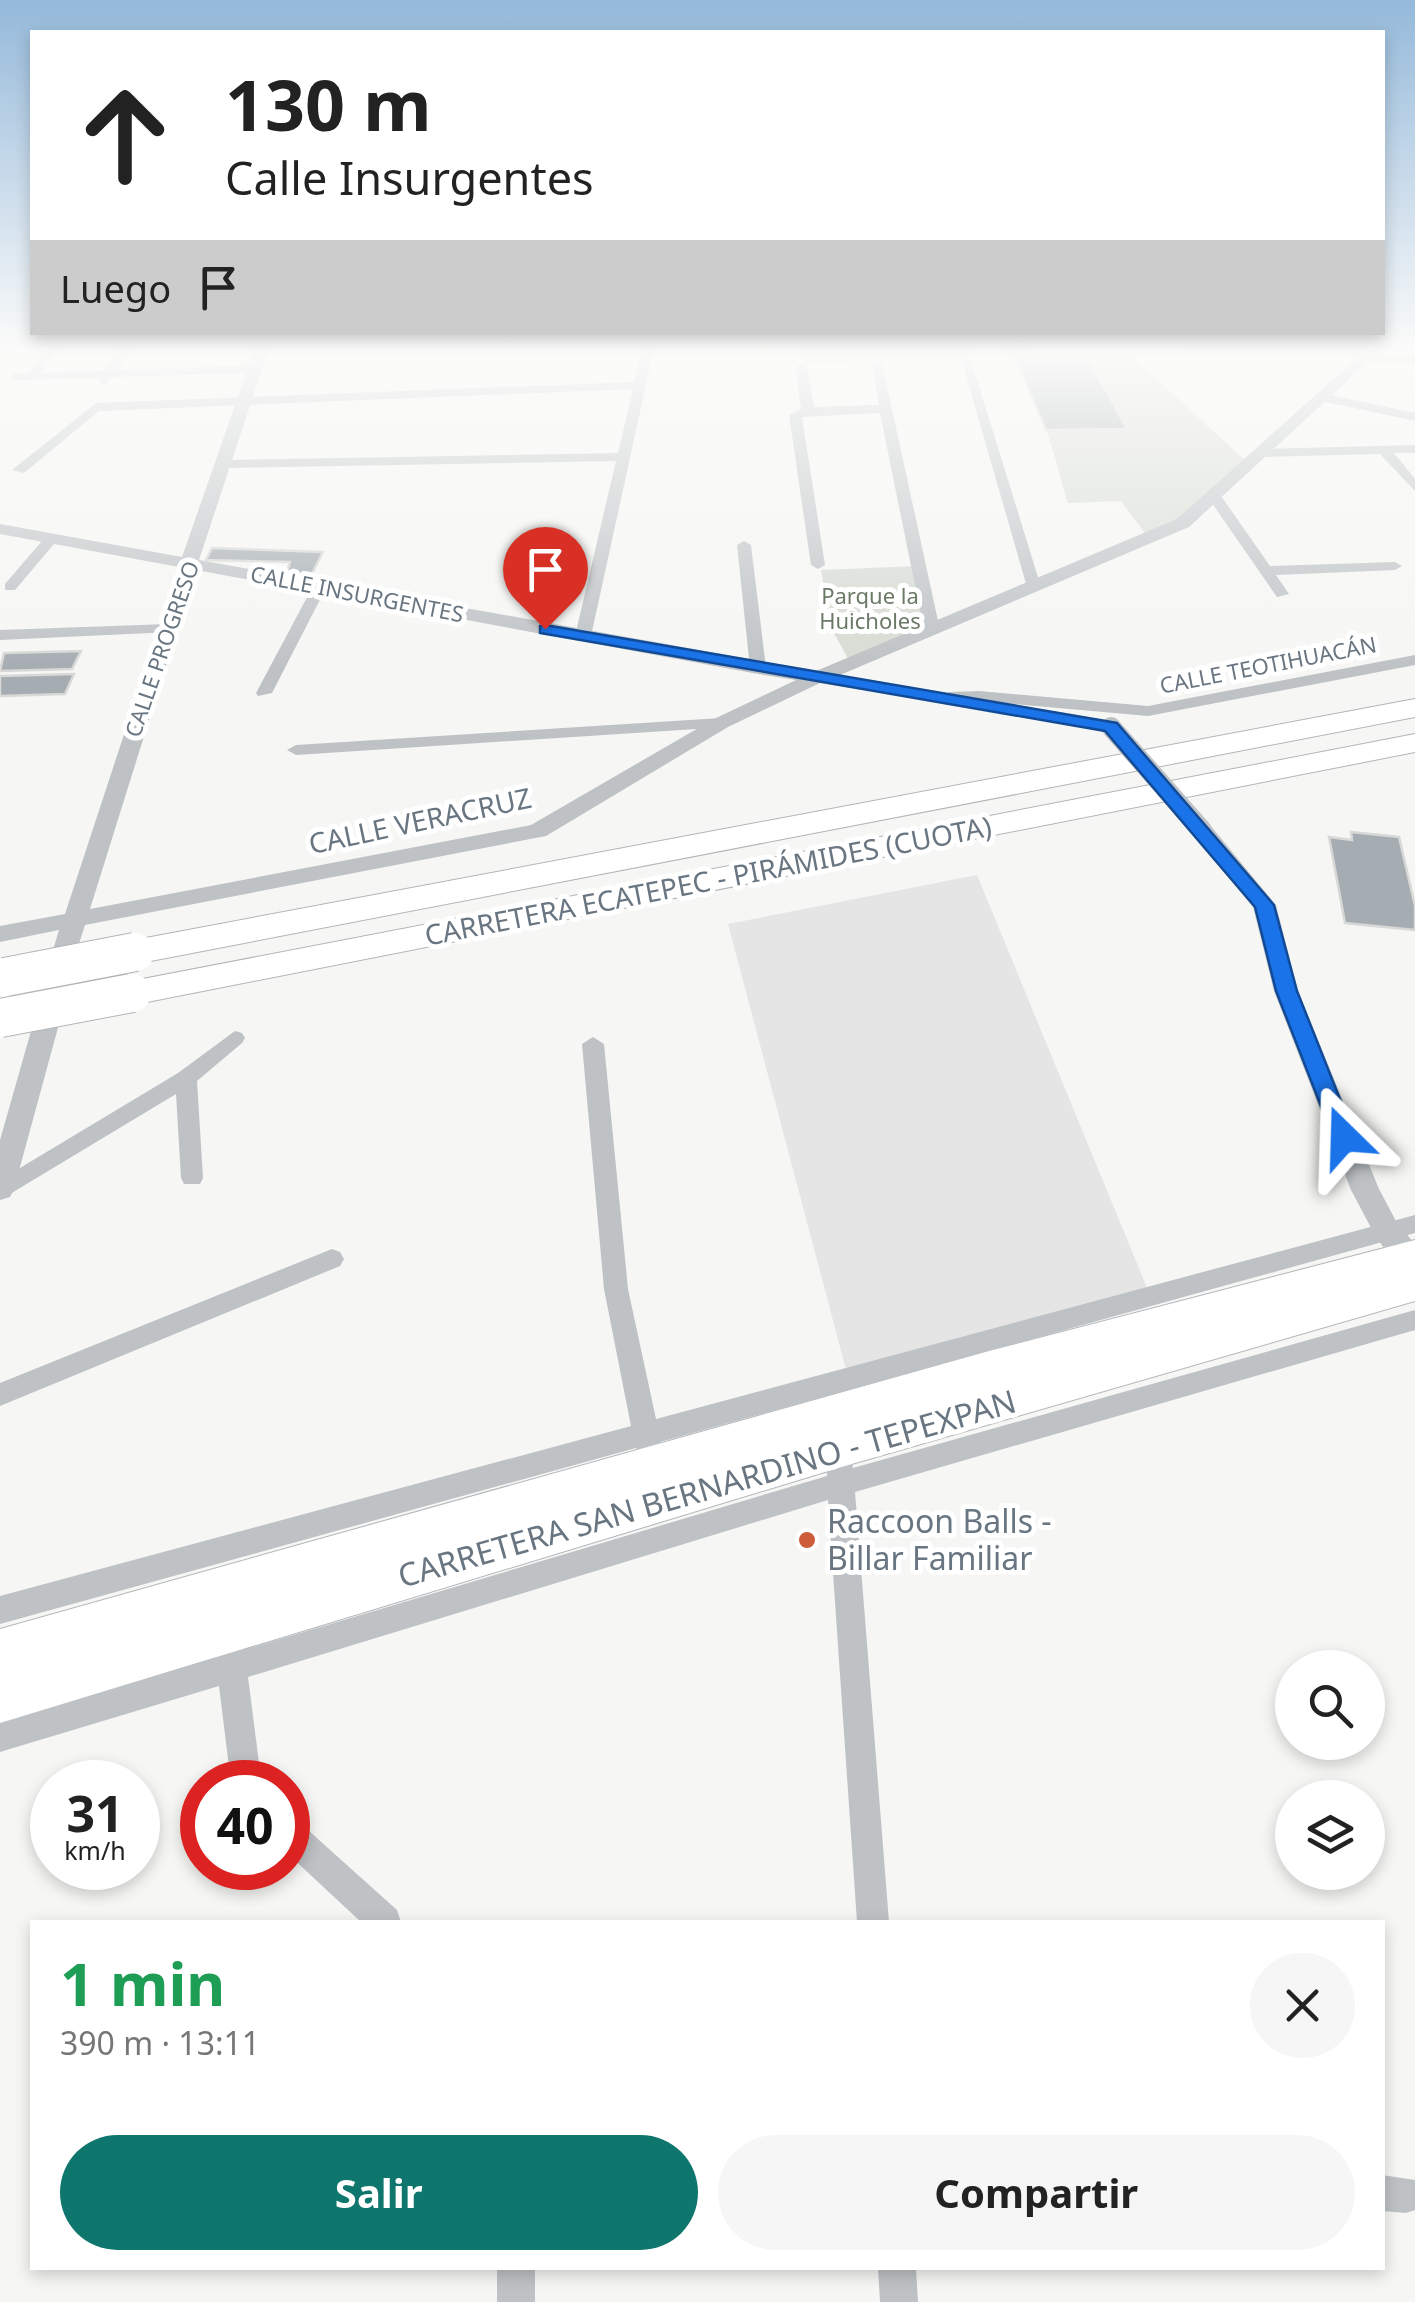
<!DOCTYPE html>
<html lang="es">
<meta charset="utf-8">
<style>
:root{--surface:#fff;--page:#f6f6f6;--text:#222;--muted:#767676;--accent:#0f766e}
body{margin:0;font-family:"Noto Sans",sans-serif;background:var(--page);color:var(--text);height:100vh;display:flex;flex-direction:column;font-size:38px;white-space:nowrap}
*{box-sizing:border-box;margin:0}
p{font-size:32px;color:var(--muted)}
.icon{flex:none;width:55px;height:55px;fill:none;stroke:currentColor;stroke-width:2;stroke-linecap:round;stroke-linejoin:round}
.map{position:relative;flex:1;overflow:hidden}
.side{position:absolute;left:30px;top:1920px;width:1355px;height:350px;display:flex;flex-direction:column;background:var(--surface);border-radius:0px;box-shadow:0 5px 15px #0003}
.side>*{flex:none}
.top-card{position:absolute;left:30px;top:30px;width:1355px;height:305px;border-radius:0px;box-shadow:0 5px 15px #0003;background:#fff;color:var(--text);overflow:hidden}
.tools{position:absolute;left:1275px;top:1650px;display:grid;gap:20px}
.tools a{display:grid;place-items:center;width:110px;height:110px;border-radius:50%;background:var(--surface);box-shadow:0 5px 15px #0003;font-size:50px}
.speed{position:absolute;left:30px;top:1760px;display:flex;gap:20px;font-size:50px;font-weight:700;text-align:center}
.speed>*{display:grid;place-content:center;width:130px;height:130px;border-radius:50%;background:var(--surface);box-shadow:0 5px 15px #0003;line-height:1}
.speed small{font-size:25px;font-weight:400}
.speed .limit{border:15px solid #d22;background:#fff;color:#111}
.pin{position:absolute;display:grid;place-items:center;width:85px;height:85px;color:#fff;margin:-102px -42px;border-radius:50% 50% 50% 0;rotate:-45deg;box-shadow:0 0 10px #0007}
.pin .icon{rotate:45deg}
.me{position:absolute;width:110px;margin:-55px;rotate:338deg;stroke-linejoin:round;filter:drop-shadow(0 0 8px #0008)}
.turn{display:flex;align-items:center;gap:35px;height:210px;padding:0 30px;font-size:45px}
.turn .icon{width:130px;height:130px;stroke-width:2.5}
.turn b{display:block;font-size:70px;line-height:85px}
.then{display:flex;align-items:center;height:95px;padding:0 30px;background:#0003;gap:20px;font-size:38px}
.round{display:grid;place-items:center;flex:none;width:105px;height:105px;border-radius:52px;background:var(--page)}
.overview{display:flex;align-items:center;justify-content:space-between;height:170px;padding:0 30px}
h1{font-size:60px;font-weight:700;line-height:75px;color:#1e9e55}
.button{display:flex;gap:20px;margin-top:auto;padding:20px 30px}
.button a{flex:1;height:115px;border-radius:60px;background:var(--accent);color:#fff;font-size:40px;font-weight:700;line-height:115px;text-align:center}
.button a+a{background:var(--page);color:var(--text)}
.map>svg:first-child{display:block}
.built{fill:#e4e5e4}
.green{fill:#d6dbd3}
.building{fill:#a6adb2;stroke:#d8d8d6;stroke-width:2.5}
.lines{fill:none;stroke-linecap:round;stroke-linejoin:round}
.trunk-casing{stroke:#b2b5b8;stroke-width:2}
.motorway-casing{stroke:#b2b5b8;stroke-width:2}
.minor{fill:#bec2c5;fill-rule:evenodd}
.tertiary{fill:#bec2c5;fill-rule:evenodd}
.trunk{fill:#fff;fill-rule:evenodd}
.motorway{fill:#fff;fill-rule:evenodd}
.motorway-bridge-casing{stroke:#b2b5b8;stroke-width:40;stroke-linecap:butt}
.tertiary-bridge{stroke:#bec2c5;stroke-width:20}
.motorway-bridge{stroke:#fff;stroke-width:38}
.route{fill:#1a73e8;stroke:#114b97;stroke-width:2.5}
.poi-dot{fill:#cd5e3c;stroke:#fff;stroke-width:4}
.labels{text-anchor:middle;stroke-width:10;stroke-linejoin:round;paint-order:stroke}
.far-street-label{font-size:22px;fill:#697681;stroke:#fff}
.far-park-label{font-size:22px;fill:#6b7967;stroke:#fff}
.street-label{font-size:28px;fill:#697681;stroke:#fff}
.near-street-label{font-size:32px;fill:#697681;stroke:#fff}
.near-poi-label{font-size:32px;fill:#697681;stroke:#fff;text-anchor:start}
</style>
<div class="map">
<svg width="1415" height="2302" viewBox="0 0 1415 2302">
<rect width="100%" height="100%" fill="#f6f6f4"/>
<path class="built" d="M 977,875 L 1150,1295 L 848,1377 L 728,924 Z"/>
<path class="green" d="M 800,348 L 974,348 L 980,356 L 806,365 Z
M 1003,348 L 1029,348 L 1039,357 L 1128,353 L 1247,462 L 1151,541 L 1121,501 L 1068,503 C 1054,458 1038,380 1003,348 Z
M 917,566 L 929,630 L 850,662 L 831,628 L 821,570 Z"/>
<path class="building" d="M 1087,356 L 1127,429 L 1046,430 L 1015,358 Z
M 212,548 L 323,552 L 310,578 L 286,575 L 290,562 L 206,560 Z
M 81,651 L 72,669 L 0,671 L 4,653 Z
M 74,674 L 65,694 L 0,696 L 0,676 Z
M 1351,832 L 1399,837 L 1415,906 L 1415,930 L 1345,923 L 1329,837 L 1352,840 Z"/>
<g class="lines">
<g class="trunk-casing">
<path id="trunk" d="M 1415,1240 L 1415,1301 L 838,1468 L 0,1723 L 0,1629 L 989,1351 Z"/>
</g>
<g class="motorway-casing">
<path id="motorway" d="M 1415,699 L 1415,717 L 135,964 L 123,960 L 117,952 L 123,944 L 135,940 Z
M 1415,734 L 1415,752 L 132,1005 L 119,1002 L 114,993 L 119,984 L 132,981 Z"/>
</g>
<path class="minor" d="M 48,348 L 60,348 L 41,373 L 105,370 L 120,348 L 132,348 L 117,370 L 254,365 L 260,369 L 254,373 L 112,377 L 104,385 L 98,381 L 100,378 L 13,380 L 13,374 L 28,373 Z
M 642,348 L 654,348 L 591,636 L 583,641 L 575,636 L 616,461 L 224,468 L 217,464 L 224,460 L 618,453 L 633,389 L 99,411 L 24,473 L 12,470 L 96,403 L 634,382 Z
M 1182,348 L 1372,349 L 1378,352 L 1375,355 L 1415,355 L 1415,363 L 1365,362 L 1359,358 L 1361,355 L 1199,354 Z
M 961,358 L 971,360 L 1041,587 L 1039,590 L 1027,587 Z
M 872,360 L 882,363 L 940,630 L 932,635 L 924,630 L 880,413 L 802,417 L 825,565 L 818,569 L 811,565 L 789,415 L 801,409 L 795,368 L 801,364 L 807,368 L 814,407 L 879,405 Z
M 1321,393 L 1415,413 L 1415,421 L 1317,400 L 1317,394 Z
M 1415,445 L 1415,453 L 1394,453 L 1415,479 L 1415,491 L 1380,454 L 1261,457 L 1254,453 L 1261,449 Z
M 1209,493 L 1219,493 L 1270,566 L 1395,562 L 1402,566 L 1395,570 L 1276,575 L 1289,594 L 1277,597 L 1207,496 Z
M 47,535 L 59,538 L 15,590 L 5,590 L 5,584 Z
M 744,541 L 751,545 L 766,668 L 758,673 L 750,668 L 737,545 Z
M 319,584 L 326,588 L 272,693 L 258,696 L 256,693 L 312,588 Z
M 167,624 L 172,626 L 172,632 L 0,640 L 0,630 Z
M 1415,655 L 1415,665 L 1148,716 L 979,701 L 949,702 L 941,697 L 949,692 L 979,691 L 1148,706 Z
M 721,718 L 727,719 L 727,727 L 296,755 L 287,750 L 296,745 Z
M 235,1031 L 242,1033 L 245,1038 L 242,1043 L 197,1081 L 203,1178 L 200,1184 L 184,1184 L 181,1178 L 176,1094 L 0,1200 L 0,1180 L 178,1073 Z
M 593,1037 L 604,1044 L 628,1289 L 656,1419 L 1415,1215 L 1415,1233 L 660,1442 L 657,1454 L 648,1458 L 639,1454 L 636,1448 L 0,1624 L 0,1596 L 631,1426 L 604,1289 L 582,1044 Z
M 332,1249 L 340,1252 L 344,1259 L 340,1266 L 0,1406 L 0,1383 Z
M 1415,1310 L 1415,1330 L 855,1492 L 889,1922 L 857,1922 L 828,1500 L 248,1677 L 259,1763 L 268,1782 L 236,1782 L 229,1767 L 219,1686 L 0,1752 L 0,1722 L 216,1658 L 220,1644 L 230,1640 L 240,1644 L 243,1650 L 827,1476 L 825,1448 L 829,1440 L 838,1436 L 847,1440 L 853,1468 Z
M 288,1817 L 299,1822 L 397,1910 L 401,1922 L 361,1922 L 288,1854 Z
M 1382,2175 L 1415,2180 L 1415,2210 L 1406,2213 L 1382,2211 Z
M 497,2268 L 535,2268 L 535,2302 L 497,2302 Z
M 878,2268 L 916,2268 L 918,2302 L 880,2302 Z"/>
<path class="tertiary" d="M 255,348 L 269,348 L 199,560 L 816,671 L 1177,519 L 1368,348 L 1383,348 L 1189,527 L 840,675 L 1111,721 L 1118,723 L 1118,731 L 820,683 L 728,727 L 546,836 L 85,925 L 77,950 L 65,958 L 53,950 L 59,930 L 0,942 L 0,926 L 65,914 L 179,567 L 0,534 L 0,524 L 182,557 ZM 196,570 L 758,674 L 796,680 L 714,719 L 531,825 L 90,909 Z
M 1202,823 L 1210,825 L 1276,905 L 1298,991 L 1379,1189 L 1397,1223 L 1415,1244 L 1415,1268 L 1399,1266 L 1377,1239 L 1351,1190 L 1274,991 L 1253,907 L 1191,830 Z
M 46,1015 L 55,1018 L 59,1024 L 14,1189 L 10,1197 L 0,1200 L 0,1140 L 33,1024 L 37,1018 Z"/>
<use href="#trunk" class="trunk"/>
<use href="#motorway" class="motorway"/>
<g class="motorway-bridge-casing">
<path id="motorway-bridge" d="M 5,977 L 135,952
M 0,1018 L 132,993"/>
</g>
<path class="tertiary-bridge" d="M 1111,727 L 1202,830"/>
<use href="#motorway-bridge" class="motorway-bridge"/>
</g>
<linearGradient id="sky" x2="0" y2="1"><stop stop-color="#94b9da"/><stop offset="0.52" stop-color="#fbfbfa"/><stop offset="1" stop-color="#fbfbfa" stop-opacity="0"/></linearGradient>
<rect width="1415" height="670" fill="url(#sky)"/>
<path class="route" d="M 545,625 L 1117,723 L 1274,905 L 1297,991 L 1355,1137 L 1352,1143 L 1344,1146 L 1333,1137 L 1276,991 L 1255,907 L 1105,731 L 540,633 L 540,626 Z"/>
<circle class="poi-dot" cx="807" cy="1540" r="10"/>
<g class="labels">
<g class="far-street-label">
<text transform="translate(357 594) rotate(11)" y="8">CALLE INSURGENTES</text>
<text transform="translate(162 649) rotate(-71)" y="8">CALLE PROGRESO</text>
<text transform="translate(1268 665) rotate(-11)" y="8">CALLE TEOTIHUACÁN</text>
</g>
<g class="far-park-label">
<text x="870" y="604">Parque la<tspan x="870" dy="25">Huicholes</tspan></text>
</g>
<g class="street-label">
<text transform="translate(420 821) rotate(-12)" y="10">CALLE VERACRUZ</text>
<text transform="translate(708 881) rotate(-11)" y="10">CARRETERA ECATEPEC - PIRÁMIDES (CUOTA)</text>
</g>
<g class="near-street-label">
<text transform="translate(707 1489) rotate(-16)" y="11">CARRETERA SAN BERNARDINO - TEPEXPAN</text>
</g>
<g class="near-poi-label">
<text x="827" y="1533">Raccoon Balls -<tspan x="827" dy="37">Billar Familiar</tspan></text>
</g>
</g>
</svg>
<div class="tools">
<a><svg class="icon" aria-label="search" viewBox="0 0 24 24"><circle cx="10" cy="10" r="6"/><path d="M15 15l6 6"/></svg></a>
<a><svg class="icon" aria-label="layers" viewBox="0 0 24 24"><path d="M12 4l9 5-9 5-9-5zM3 14l9 5 9-5"/></svg></a>
</div>
<div class="speed"><div>31<small>km/h</small></div><div class="limit">40</div></div>
<div class="pin" style="left:545px;top:629px;background:#d93025"><svg class="icon" aria-label="arrive" viewBox="0 0 24 24"><path d="M6 21V4h12l-3 4 3 4H6"/></svg></div>
<svg class="me" style="left:1344px;top:1137px" viewBox="-20 -20 40 40"><path d="M0-17L14 15 0 8-14 15z" fill="#1a73e8" stroke="#fff" stroke-width="4"/></svg>
<div class="top-card">
<div class="turn"><svg class="icon" aria-label="ahead" viewBox="0 0 24 24"><path d="M12 20V5M6 11l6-6 6 6"/></svg><div><b>130 m</b>Calle Insurgentes</div></div>
<div class="then">Luego<svg class="icon" aria-label="arrive" viewBox="0 0 24 24"><path d="M6 21V4h12l-3 4 3 4H6"/></svg></div>
</div>
<section class="side">
<div class="overview"><div><h1>1 min</h1><p>390 m · 13:11</p></div><a class="round"><svg class="icon" aria-label="close" viewBox="0 0 24 24"><path d="M6 6l12 12M18 6L6 18"/></svg></a></div>
<div class="button"><a>Salir</a><a>Compartir</a></div>
</section>
</div>
